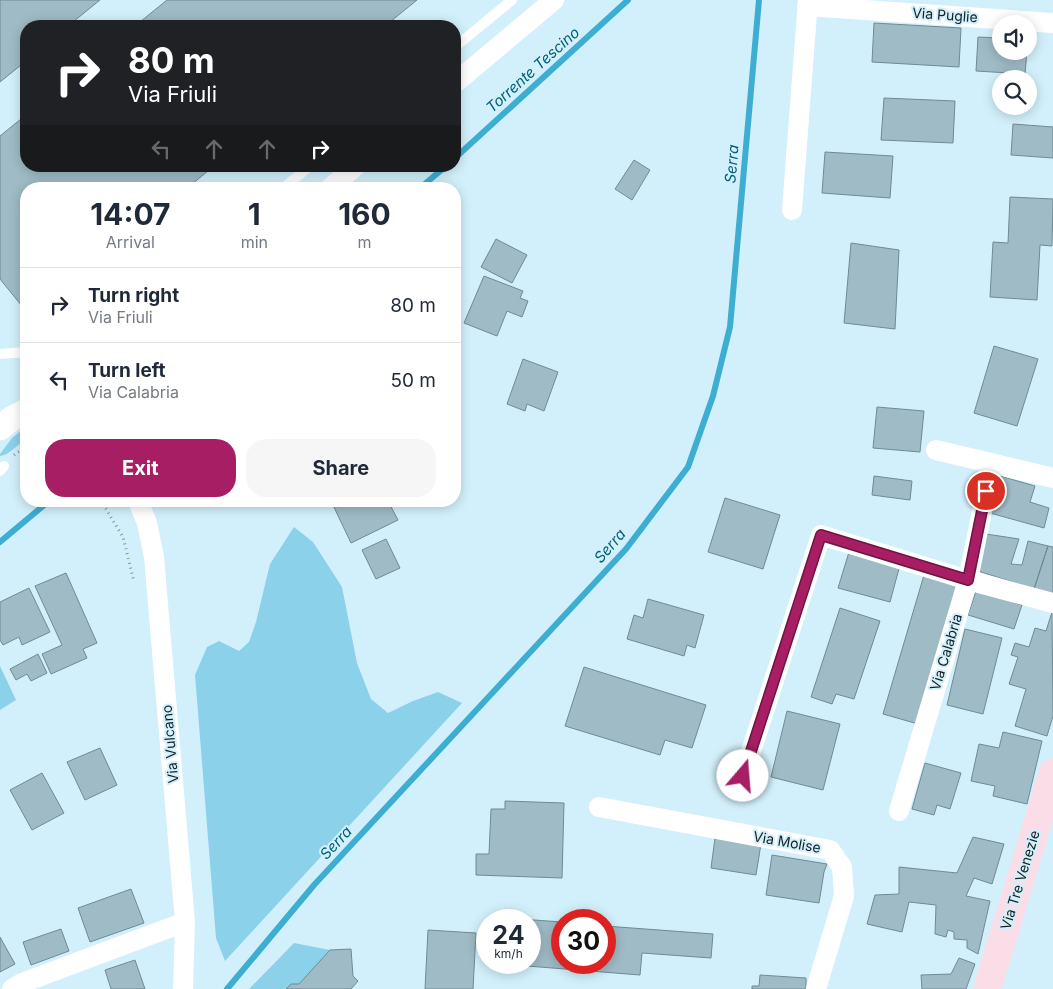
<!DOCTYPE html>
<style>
:root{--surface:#fff;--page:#f6f6f7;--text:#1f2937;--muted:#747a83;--line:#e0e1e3;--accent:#a71e65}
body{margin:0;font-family:Inter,sans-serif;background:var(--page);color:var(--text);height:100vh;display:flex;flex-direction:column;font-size:19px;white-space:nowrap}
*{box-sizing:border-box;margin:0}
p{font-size:16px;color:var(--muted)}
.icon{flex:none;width:28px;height:28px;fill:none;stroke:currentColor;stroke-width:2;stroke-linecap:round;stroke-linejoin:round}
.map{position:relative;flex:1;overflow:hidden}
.side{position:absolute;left:20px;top:182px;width:441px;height:325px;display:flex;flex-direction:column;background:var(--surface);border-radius:20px;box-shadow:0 2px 12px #0003}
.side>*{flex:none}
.hud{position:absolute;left:20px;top:20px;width:441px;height:152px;border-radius:20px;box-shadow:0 2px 12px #0003;background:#202124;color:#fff;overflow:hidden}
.controls{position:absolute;left:992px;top:15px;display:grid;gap:10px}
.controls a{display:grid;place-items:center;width:45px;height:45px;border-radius:50%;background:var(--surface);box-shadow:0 2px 12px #0003;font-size:25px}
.speed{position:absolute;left:476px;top:909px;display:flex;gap:10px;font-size:25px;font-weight:700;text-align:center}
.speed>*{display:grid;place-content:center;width:65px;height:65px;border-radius:50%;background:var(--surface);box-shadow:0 2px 12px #0003;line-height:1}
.speed small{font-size:12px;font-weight:400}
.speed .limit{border:8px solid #d22;background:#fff;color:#111}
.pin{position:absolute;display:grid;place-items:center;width:42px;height:42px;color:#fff;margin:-21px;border:2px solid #fff;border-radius:50%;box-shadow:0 1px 5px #0007}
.me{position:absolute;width:55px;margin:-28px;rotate:18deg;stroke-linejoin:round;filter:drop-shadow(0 0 4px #0008)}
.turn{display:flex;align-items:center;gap:18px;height:105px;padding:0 25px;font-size:22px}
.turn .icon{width:65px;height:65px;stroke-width:2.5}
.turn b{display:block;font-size:35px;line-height:42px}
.lanes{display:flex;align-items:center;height:48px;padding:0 25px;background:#0003;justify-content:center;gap:25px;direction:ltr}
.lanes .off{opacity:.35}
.eta{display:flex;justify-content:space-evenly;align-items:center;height:85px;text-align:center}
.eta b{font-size:30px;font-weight:700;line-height:35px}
.cta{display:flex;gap:10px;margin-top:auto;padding:10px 25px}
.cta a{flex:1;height:58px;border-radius:20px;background:var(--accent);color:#fff;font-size:20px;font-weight:700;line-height:58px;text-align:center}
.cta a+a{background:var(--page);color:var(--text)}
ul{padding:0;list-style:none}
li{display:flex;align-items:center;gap:15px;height:75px;padding:0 25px;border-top:1px solid var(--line)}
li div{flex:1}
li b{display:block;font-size:19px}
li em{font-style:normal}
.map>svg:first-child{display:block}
.green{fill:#8cd1ea}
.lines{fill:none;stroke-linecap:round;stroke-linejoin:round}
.stream{stroke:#3daed2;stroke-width:6}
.building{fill:#9fbbc6;stroke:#6f8a94}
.path{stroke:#8298a0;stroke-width:3;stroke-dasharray:1 4;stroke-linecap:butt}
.service{stroke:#fff;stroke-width:10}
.minor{stroke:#fff;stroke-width:20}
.tertiary{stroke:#fff;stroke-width:25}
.primary{stroke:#fbdde8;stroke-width:28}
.route-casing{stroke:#6d1442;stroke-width:12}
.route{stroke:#a71e65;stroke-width:9}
.labels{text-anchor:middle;stroke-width:4;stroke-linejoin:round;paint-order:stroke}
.street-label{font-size:14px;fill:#152024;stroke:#d2f0fb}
.water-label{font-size:15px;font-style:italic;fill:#006078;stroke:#d2f0fb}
</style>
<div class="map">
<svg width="1053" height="989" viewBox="0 0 1053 989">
<rect width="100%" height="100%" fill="#d2f0fb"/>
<path class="green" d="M 26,427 L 26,440 C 17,444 10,455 0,456 L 0,454 L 12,438 Z
M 294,527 L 313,542 L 342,587 L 357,663 L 371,699 L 388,713 L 413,701 L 438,692 L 462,703 L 225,961 L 216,938 L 195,675 L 207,647 L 219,641 L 239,651 L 249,642 L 256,622 L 270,564 Z
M 0,666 L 16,700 L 0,710 Z
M 294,943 L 330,950 L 299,984 L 291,984 L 286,989 L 249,989 Z"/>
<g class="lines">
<path class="stream" d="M 455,158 L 628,0
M 419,189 L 446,166
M 0,542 L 49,501
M 227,989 L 314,885 L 626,549 L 688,467 L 713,396 L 730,327 L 759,0"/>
</g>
<path class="building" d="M 0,0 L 100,0 L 68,26 L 26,26 L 26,61 L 0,82 Z
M 167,0 L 417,0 L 385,26 L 135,26 Z
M 874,23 L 961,28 L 959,67 L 872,62 Z
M 978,37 L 1001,38 L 1001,51 L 1027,51 L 1025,74 L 976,71 Z
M 884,98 L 955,101 L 953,143 L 881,140 Z
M 26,115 L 26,166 L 214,166 L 186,189 L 26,189 L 26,311 L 0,279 L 0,136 Z
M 1013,124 L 1053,127 L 1053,158 L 1011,155 Z
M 825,152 L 893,156 L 890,198 L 822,193 Z
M 634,160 L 650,170 L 632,200 L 615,189 Z
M 1010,197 L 1053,199 L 1052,246 L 1040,245 L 1037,300 L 990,297 L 993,242 L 1008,243 Z
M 496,239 L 527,255 L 512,283 L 481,267 Z
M 851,243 L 899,250 L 895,329 L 844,323 Z
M 484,276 L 523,291 L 520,298 L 528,301 L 522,317 L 507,311 L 497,336 L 464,323 Z
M 994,346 L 1038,359 L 1017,426 L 974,413 Z
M 523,359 L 558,372 L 544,411 L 527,404 L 525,411 L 507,404 Z
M 877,407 L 924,411 L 920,452 L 873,448 Z
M 874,476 L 912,481 L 910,500 L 872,495 Z
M 1000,476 L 1035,486 L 1030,502 L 1049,508 L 1044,528 L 990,513 Z
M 725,498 L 780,515 L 763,569 L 708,552 Z
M 336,501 L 388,501 L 398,520 L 351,543 L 332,503 Z
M 986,534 L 1019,539 L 1011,564 L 1022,565 L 1028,541 L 1048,546 L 1034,589 L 975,570 Z
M 386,539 L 400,568 L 376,579 L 362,550 Z
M 1048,546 L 1053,547 L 1053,595 L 1034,589 Z
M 849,552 L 900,565 L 890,602 L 838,588 Z
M 66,573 L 97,643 L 83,649 L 87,658 L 51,674 L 42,654 L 62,645 L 35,586 Z
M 924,575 L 958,585 L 918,724 L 883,714 Z
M 29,588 L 50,632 L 22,645 L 19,637 L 3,645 L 0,640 L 0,602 Z
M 976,591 L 1022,605 L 1014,629 L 968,615 Z
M 648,599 L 704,615 L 695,648 L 687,645 L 684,656 L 627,639 L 634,615 L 643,618 Z
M 840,608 L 880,621 L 854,699 L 836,694 L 832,704 L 811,697 Z
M 1052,612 L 1053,716 L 1047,736 L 1015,726 L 1026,689 L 1009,684 L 1018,657 L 1011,655 L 1015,643 L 1029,647 L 1035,628 L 1046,631 Z
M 965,629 L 1002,638 L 983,714 L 947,705 Z
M 38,654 L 47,673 L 31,681 L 27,674 L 16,680 L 10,669 Z
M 584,667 L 706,705 L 692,748 L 665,740 L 660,755 L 565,726 Z
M 787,711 L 840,724 L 823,790 L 771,777 Z
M 1003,732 L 1042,741 L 1027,804 L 993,796 L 995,786 L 971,781 L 979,744 L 999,748 Z
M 100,748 L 117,785 L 85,800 L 67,762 Z
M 925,763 L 961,773 L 950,809 L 937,805 L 934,815 L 912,809 Z
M 42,773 L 64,813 L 32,830 L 10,790 Z
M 505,801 L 564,803 L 562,878 L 476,875 L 476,854 L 489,854 L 491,809 L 505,809 Z
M 973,837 L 1004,844 L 992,884 L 974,878 L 966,896 L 990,901 L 978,954 L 967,948 L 967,940 L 954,939 L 954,932 L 948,930 L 946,937 L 935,934 L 936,905 L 909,902 L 902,932 L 867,924 L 875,895 L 899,894 L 899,867 L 957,873 Z
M 715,838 L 761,844 L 756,875 L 711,868 Z
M 772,855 L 827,864 L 824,872 L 819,903 L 766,895 Z
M 131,889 L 144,923 L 90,942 L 78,908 Z
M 506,918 L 562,922 L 562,962 L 605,962 L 605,926 L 713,934 L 711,958 L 642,953 L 640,975 L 502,964 L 503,962 L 530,962 L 530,920 L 506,920 Z
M 61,929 L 69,951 L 31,965 L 23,942 Z
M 428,930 L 476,933 L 473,989 L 425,989 Z
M 0,937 L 15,964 L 0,972 Z
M 351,949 L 353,976 L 358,981 L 351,989 L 286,989 L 291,984 L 299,984 L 330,950 Z
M 959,958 L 975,964 L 966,989 L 922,989 L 921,975 L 951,974 Z
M 135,960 L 145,989 L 111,989 L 105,970 Z
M 760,975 L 806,978 L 806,989 L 752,989 L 752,986 L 759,986 Z"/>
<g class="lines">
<path class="path" d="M 14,455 L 18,452 L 26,448
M 99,501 L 106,509 L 123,537 L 134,582"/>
<path class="service" d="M 455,47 L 512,0
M 282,189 L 310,166
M 0,354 L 26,352
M 0,471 L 4,466"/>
<path class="minor" d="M 807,6 L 1053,23
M 455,83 L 554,0
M 329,189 L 356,166
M 792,210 L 808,0
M 936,450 L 1053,478
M 138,501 L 147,523 L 154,557 L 185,922 L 183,989
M 743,776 L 821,535 L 968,580 L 1053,603
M 599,807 L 830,850 L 842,867 L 844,896 L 816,989
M 899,811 L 968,580 L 986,491
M 12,989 L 22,983 L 185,922"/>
<path class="tertiary" d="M 0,428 L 11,419 L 26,411"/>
<path class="primary" d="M 987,989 L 1053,772"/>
</g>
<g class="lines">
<g class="route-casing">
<path id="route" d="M 743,776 L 821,535 L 968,580 L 986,491"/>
</g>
<use href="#route" class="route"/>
</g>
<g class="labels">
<g class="street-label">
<text transform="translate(945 15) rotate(4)" y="5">Via Puglie</text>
<text transform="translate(946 652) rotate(-73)" y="5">Via Calabria</text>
<text transform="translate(170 744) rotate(-95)" y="5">Via Vulcano</text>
<text transform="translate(787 842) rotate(10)" y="5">Via Molise</text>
<text transform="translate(1020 880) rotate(-73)" y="5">Via Tre Venezie</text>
</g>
<g class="water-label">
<text transform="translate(533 70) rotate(-42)" y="5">Torrente Tescino</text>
<text transform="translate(732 164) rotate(-85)" y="5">Serra</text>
<text transform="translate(610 546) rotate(-49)" y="5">Serra</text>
<text transform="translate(336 843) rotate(-47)" y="5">Serra</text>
</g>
</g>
</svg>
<div class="controls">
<a><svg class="icon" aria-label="sound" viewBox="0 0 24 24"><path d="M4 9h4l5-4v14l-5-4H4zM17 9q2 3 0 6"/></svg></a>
<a><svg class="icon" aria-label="search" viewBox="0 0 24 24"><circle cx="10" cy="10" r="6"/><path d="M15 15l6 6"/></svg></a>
</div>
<div class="speed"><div>24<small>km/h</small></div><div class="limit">30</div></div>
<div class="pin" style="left:986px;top:491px;background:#d93025"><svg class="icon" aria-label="arrive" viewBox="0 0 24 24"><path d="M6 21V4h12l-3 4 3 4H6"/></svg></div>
<svg class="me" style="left:743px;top:776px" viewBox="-20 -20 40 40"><circle r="19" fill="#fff"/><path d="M0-13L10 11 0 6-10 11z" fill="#a71e65"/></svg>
<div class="hud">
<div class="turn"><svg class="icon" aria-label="right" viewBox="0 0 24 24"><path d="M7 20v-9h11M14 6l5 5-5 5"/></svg><div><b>80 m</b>Via Friuli</div></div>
<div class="lanes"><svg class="icon off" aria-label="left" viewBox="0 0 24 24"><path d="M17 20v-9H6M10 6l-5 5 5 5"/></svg><svg class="icon off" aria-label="ahead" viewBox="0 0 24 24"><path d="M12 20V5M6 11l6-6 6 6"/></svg><svg class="icon off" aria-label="ahead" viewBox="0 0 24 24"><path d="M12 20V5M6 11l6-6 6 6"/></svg><svg class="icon" aria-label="right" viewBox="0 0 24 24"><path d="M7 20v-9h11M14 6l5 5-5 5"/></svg></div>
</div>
<section class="side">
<div class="eta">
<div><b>14:07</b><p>Arrival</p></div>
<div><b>1</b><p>min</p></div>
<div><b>160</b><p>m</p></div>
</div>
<ul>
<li><svg class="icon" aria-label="right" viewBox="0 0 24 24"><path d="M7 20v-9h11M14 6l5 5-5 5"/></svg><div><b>Turn right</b><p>Via Friuli</p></div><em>80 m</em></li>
<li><svg class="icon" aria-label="left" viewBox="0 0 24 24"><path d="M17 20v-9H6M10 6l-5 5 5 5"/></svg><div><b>Turn left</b><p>Via Calabria</p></div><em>50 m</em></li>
</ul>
<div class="cta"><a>Exit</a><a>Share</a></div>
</section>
</div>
